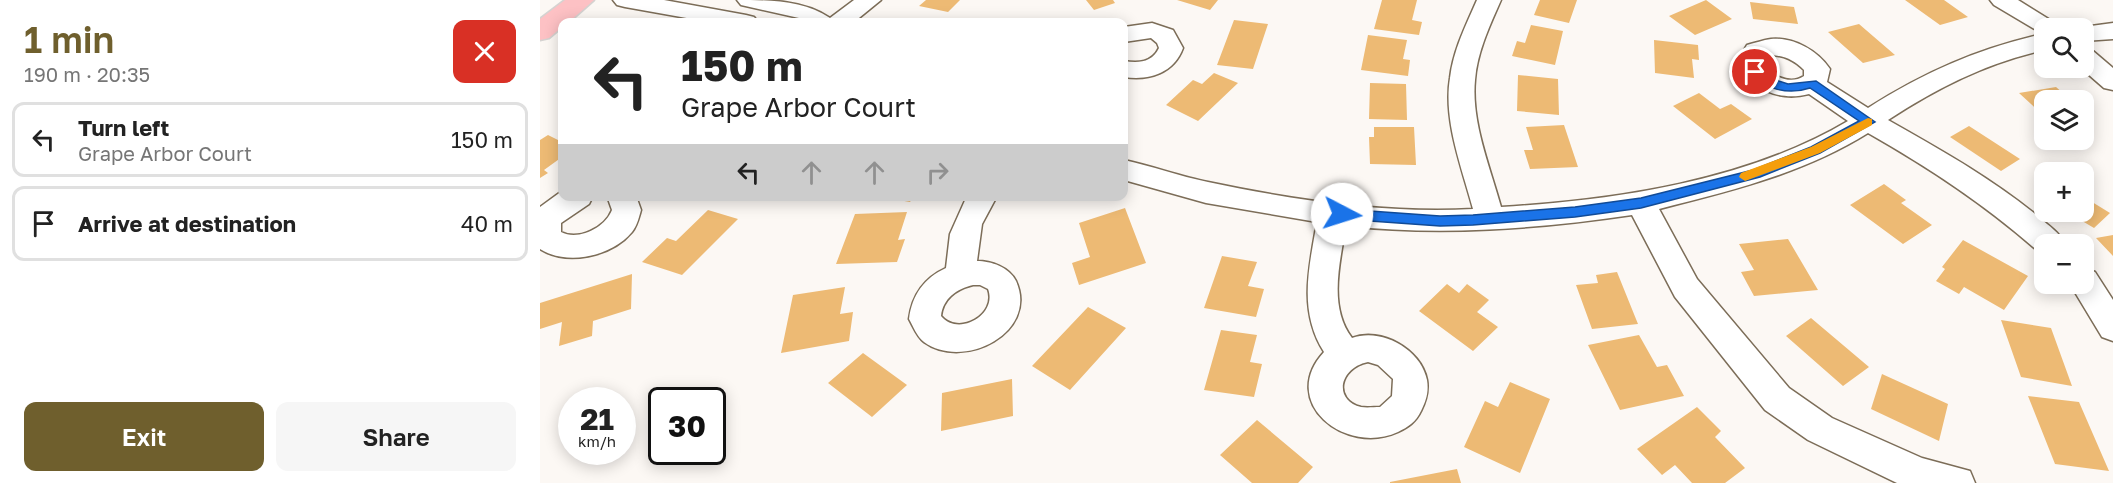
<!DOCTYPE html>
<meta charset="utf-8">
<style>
:root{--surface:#fff;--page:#f6f6f6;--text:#222;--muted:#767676;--line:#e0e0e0;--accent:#6f5f2d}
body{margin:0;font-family:"Golos Text",sans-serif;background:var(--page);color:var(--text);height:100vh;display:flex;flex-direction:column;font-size:22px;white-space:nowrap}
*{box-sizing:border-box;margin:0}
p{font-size:20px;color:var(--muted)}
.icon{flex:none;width:33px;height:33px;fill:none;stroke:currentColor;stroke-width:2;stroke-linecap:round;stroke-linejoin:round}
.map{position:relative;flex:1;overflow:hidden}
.drawer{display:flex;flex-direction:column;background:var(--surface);width:540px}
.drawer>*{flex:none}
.guide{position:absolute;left:18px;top:18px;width:570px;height:183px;border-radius:12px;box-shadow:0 3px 15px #0003;background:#fff;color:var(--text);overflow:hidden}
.buttons{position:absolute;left:1494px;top:18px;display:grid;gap:12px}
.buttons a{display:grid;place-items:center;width:60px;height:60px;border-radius:12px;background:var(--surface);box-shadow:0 3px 15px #0003;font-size:30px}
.speed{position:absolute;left:18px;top:387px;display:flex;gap:12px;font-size:30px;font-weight:700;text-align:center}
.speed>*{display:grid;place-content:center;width:78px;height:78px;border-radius:50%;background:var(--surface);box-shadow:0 3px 15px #0003;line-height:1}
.speed small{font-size:15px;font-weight:400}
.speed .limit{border:3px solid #111;border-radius:9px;background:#fff;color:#111}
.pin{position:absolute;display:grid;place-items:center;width:51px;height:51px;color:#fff;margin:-26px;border:3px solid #fff;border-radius:50%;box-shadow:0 2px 6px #0007}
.me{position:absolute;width:66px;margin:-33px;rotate:95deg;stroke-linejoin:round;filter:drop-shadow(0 0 4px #0008)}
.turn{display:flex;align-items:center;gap:21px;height:126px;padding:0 24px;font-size:27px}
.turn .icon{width:78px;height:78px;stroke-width:2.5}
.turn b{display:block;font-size:42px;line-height:51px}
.lanes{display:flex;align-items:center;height:57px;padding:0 24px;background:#0003;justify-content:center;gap:30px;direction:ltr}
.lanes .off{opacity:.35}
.round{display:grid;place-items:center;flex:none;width:63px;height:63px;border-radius:12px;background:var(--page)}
.headline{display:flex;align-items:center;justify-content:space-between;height:102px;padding:0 24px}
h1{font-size:36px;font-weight:600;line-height:45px;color:var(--accent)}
.cta{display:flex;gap:12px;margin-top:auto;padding:12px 24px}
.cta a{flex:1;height:69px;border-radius:12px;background:var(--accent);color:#fff;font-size:24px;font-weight:600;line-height:69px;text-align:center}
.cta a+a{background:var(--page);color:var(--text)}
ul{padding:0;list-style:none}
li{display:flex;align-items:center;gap:18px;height:75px;margin:0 12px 9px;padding:0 12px;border:3px solid var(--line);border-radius:12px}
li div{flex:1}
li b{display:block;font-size:22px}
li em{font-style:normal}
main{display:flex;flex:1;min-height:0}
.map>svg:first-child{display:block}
.building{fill:#edba74}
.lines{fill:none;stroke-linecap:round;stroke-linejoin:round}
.minor-casing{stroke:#7c6d58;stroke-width:3}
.major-casing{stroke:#d5d3d1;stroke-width:3}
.minor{fill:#fff;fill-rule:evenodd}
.major{fill:#fdc1c4;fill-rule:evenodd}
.route{fill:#1a73e8;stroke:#114b97;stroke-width:1.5}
.slow{fill:#f59e0b}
</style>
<main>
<section class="drawer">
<div class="headline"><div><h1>1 min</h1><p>190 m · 20:35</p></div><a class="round" style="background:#d93025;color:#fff"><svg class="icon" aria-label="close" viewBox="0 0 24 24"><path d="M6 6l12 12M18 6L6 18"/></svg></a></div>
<ul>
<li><svg class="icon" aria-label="left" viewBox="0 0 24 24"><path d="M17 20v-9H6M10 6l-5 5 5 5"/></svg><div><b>Turn left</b><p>Grape Arbor Court</p></div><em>150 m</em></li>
<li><svg class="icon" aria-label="arrive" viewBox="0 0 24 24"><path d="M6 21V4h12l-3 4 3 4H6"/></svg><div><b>Arrive at destination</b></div><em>40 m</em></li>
</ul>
<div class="cta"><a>Exit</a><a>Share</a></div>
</section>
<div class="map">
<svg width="1573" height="483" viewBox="0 0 1573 483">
<rect width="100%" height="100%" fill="#fcf8f4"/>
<path class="building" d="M 386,0 L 420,0 L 408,12 L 379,6 Z
M 546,0 L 573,0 L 575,3 L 554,10 Z
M 637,0 L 678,0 L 670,10 Z
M 842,0 L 877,0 L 872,20 L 882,22 L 879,35 L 834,29 Z
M 1000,0 L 1037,0 L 1029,23 L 994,15 Z
M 1166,0 L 1192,19 L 1155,35 L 1129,16 Z
M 1365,0 L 1404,0 L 1428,17 L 1400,25 Z
M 1210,2 L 1254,7 L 1258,24 L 1213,19 Z
M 694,20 L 728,24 L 713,69 L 677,65 Z
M 1319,24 L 1355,55 L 1323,63 L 1288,32 Z
M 991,25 L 1023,31 L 1015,65 L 972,56 L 977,41 L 985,43 Z
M 828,35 L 867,40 L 863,59 L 870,60 L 868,76 L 821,70 Z
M 1114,40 L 1158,45 L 1159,60 L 1152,59 L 1154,78 L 1115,73 Z
M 674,73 L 698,83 L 658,121 L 626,105 L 653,80 L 662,84 Z
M 978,75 L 1018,79 L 1019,115 L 977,111 Z
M 830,83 L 866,84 L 867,120 L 829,119 Z
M 1516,87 L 1531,100 L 1504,100 L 1504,116 L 1479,93 Z
M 1159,93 L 1180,109 L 1191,104 L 1212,119 L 1175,139 L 1133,106 Z
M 1024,125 L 1038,167 L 990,169 L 984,150 L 993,150 L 986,127 Z
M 1429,126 L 1480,159 L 1461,171 L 1410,137 Z
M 834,127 L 874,127 L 876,165 L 830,164 L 829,137 L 834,137 Z
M 8,135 L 22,142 L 22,157 L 4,170 L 8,173 L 0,178 L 0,140 Z
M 1344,184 L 1366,200 L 1361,203 L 1392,225 L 1363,244 L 1310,205 Z
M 336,196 L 374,196 L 370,202 Z
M 1544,197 L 1570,213 L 1554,228 L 1527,212 L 1544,212 Z
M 585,208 L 606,263 L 539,285 L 532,263 L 550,257 L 539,223 Z
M 168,210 L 198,219 L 142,275 L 102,262 L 127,238 L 136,241 Z
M 367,212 L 358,240 L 365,239 L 357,262 L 296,264 L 315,214 Z
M 1573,235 L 1573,256 L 1556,238 Z
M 1248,239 L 1278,290 L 1214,296 L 1201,272 L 1214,270 L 1199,244 Z
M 1423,240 L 1488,276 L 1464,310 L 1424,287 L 1419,294 L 1396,281 L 1405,269 L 1402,267 Z
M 682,256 L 717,262 L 708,286 L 724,289 L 716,317 L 664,308 Z
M 1077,272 L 1098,324 L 1052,329 L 1036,285 L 1058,283 L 1056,275 Z
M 92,274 L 91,309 L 53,321 L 52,336 L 19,346 L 22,322 L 0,329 L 0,303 Z
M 907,284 L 919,293 L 927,284 L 949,300 L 937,312 L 958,327 L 933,351 L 879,311 Z
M 305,287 L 300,314 L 313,312 L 309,341 L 241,353 L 253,295 Z
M 548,307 L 586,328 L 530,390 L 492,366 Z
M 1271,318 L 1329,367 L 1303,386 L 1246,336 Z
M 1461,320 L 1511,328 L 1532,386 L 1481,377 Z
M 681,330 L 717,335 L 710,362 L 722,364 L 714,397 L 664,390 Z
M 1099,335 L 1117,367 L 1127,365 L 1144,396 L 1080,410 L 1048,345 Z
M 323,353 L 367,385 L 332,417 L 288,383 Z
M 1342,374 L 1408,404 L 1399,441 L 1331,409 Z
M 472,379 L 473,416 L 401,431 L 402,393 Z
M 970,382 L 1010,399 L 980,473 L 924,447 L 945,401 L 958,407 Z
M 1488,396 L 1539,402 L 1569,471 L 1515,464 Z
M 1157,407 L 1181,431 L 1175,437 L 1205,468 L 1185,483 L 1152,483 L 1135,465 L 1122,475 L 1097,449 Z
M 717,420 L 773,467 L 758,483 L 712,483 L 680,455 Z
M 917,469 L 921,483 L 850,483 L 850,482 Z"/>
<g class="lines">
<g class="minor-casing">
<path id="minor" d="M 73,0 L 124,0 L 206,15 L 214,17 L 218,22 L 169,22 L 85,7 L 77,5 Z
M 197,0 C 229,0 264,0 290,18 L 314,0 L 341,0 L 314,22 L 265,22 L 259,18 L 201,5 Z
M 937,0 L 961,0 C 950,25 937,52 935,80 C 931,122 950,167 961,207 C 1076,200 1207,181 1308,121 L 1269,94 C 1239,102 1209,89 1198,60 L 1207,45 C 1215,43 1223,40 1231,39 C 1254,37 1278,51 1290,69 L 1287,82 L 1328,108 C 1385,72 1437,49 1503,34 L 1454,5 L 1450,0 L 1478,0 L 1515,23 L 1519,28 L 1504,28 L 1504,50 C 1446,63 1397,88 1348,120 C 1401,150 1453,179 1500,218 C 1509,226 1520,233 1525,244 L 1504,244 L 1504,254 L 1499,252 C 1444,204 1391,169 1328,133 C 1264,173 1191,191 1119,209 L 1157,279 L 1249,388 L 1292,418 L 1382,458 L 1430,471 L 1435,483 L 1357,483 L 1268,440 L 1225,410 L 1135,297 L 1092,215 C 997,229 903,236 806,226 C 800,261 788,307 812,338 C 841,327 881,349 887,380 C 889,392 886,401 881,411 C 876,422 868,427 858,432 C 805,456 738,402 784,352 C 758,311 769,267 777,222 L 666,203 L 584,180 L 584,160 C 612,166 639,176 668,182 C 753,200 845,214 933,209 C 922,168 903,120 910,78 C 913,51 926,25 937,0 ZM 1231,55 C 1245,56 1254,60 1264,70 L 1264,76 C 1249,86 1229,75 1222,60 L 1225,57 ZM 828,362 L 838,365 L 853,379 L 852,396 L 840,407 C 834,407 827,408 821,407 C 793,400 799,368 828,362 Z
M 612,23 L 633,30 L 643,48 C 634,73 609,81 584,77 L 584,61 C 598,63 612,63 619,48 L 617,43 L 611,38 L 584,42 L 584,27 Z
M 1573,23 L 1573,39 L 1544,41 L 1544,28 L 1536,28 Z
M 1544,49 L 1553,51 L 1573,68 L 1573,90 L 1564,88 L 1541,68 L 1544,68 Z
M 22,191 L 22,196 L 53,196 L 49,204 L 21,223 L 21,232 C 38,241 65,228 72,210 L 67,196 L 96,196 L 101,210 C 99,217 97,226 92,232 C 71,257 27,266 0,249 L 0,207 Z
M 427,196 L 457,196 L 442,224 L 437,261 C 451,261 469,267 476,281 C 499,332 424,371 384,342 C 377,337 373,326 369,319 C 372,295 384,278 406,268 L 410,234 ZM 433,285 L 440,285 L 448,289 C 458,315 418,337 401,316 C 403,298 417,289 433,285 Z
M 1544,268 L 1555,272 L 1573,300 L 1573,341 L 1562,337 L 1530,284 L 1544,284 Z"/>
</g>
<g class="major-casing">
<path id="major" d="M 25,0 L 54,0 L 29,22 L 22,22 L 22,27 L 9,38 L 0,40 L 0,19 Z"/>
</g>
<use href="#minor" class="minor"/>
<use href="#major" class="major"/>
</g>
<path class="route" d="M 1215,68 L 1233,79 L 1248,84 L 1276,81 L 1335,122 L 1280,153 L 1220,177 L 1101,208 L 1035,217 L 933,225 L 900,226 L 802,219 L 795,214 L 802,209 L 900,216 L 933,215 L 1035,207 L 1101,198 L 1213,170 L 1271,147 L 1319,121 L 1270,88 C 1249,95 1224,90 1209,72 Z"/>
<path class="slow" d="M 1328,118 L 1332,119 L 1332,125 L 1280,153 L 1205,181 L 1199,177 L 1201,173 L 1271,147 Z"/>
</svg>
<div class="buttons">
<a><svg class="icon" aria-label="search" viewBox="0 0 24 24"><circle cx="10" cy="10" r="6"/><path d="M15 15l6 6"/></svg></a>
<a><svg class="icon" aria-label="layers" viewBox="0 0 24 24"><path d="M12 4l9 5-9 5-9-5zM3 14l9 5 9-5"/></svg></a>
<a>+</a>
<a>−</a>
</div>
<div class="speed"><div>21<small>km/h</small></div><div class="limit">30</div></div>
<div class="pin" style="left:1215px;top:72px;background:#d93025"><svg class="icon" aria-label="arrive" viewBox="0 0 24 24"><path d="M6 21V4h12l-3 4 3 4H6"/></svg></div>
<svg class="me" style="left:802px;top:214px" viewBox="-20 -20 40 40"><circle r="19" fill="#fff"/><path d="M0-13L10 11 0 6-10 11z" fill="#1a73e8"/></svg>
<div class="guide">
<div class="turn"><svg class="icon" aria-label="left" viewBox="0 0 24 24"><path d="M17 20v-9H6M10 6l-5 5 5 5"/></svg><div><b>150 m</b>Grape Arbor Court</div></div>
<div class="lanes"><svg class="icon" aria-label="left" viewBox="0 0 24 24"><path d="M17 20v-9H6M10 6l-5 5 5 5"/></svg><svg class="icon off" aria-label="ahead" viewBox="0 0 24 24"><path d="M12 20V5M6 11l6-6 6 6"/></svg><svg class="icon off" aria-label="ahead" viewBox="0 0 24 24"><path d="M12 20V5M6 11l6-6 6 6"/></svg><svg class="icon off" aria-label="right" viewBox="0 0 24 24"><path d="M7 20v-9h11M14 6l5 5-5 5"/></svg></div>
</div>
</div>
</main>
